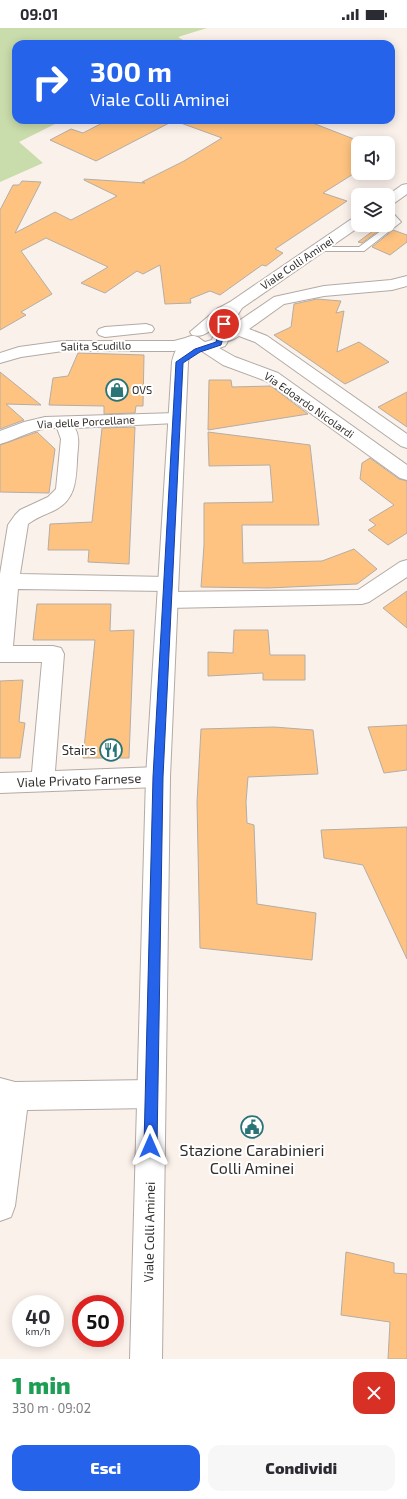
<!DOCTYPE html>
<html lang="it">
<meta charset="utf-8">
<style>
:root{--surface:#fff;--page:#f7f7f7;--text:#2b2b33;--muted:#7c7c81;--accent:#2563eb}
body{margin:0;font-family:"Exo 2",sans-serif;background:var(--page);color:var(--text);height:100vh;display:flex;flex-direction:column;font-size:15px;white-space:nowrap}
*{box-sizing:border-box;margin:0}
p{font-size:13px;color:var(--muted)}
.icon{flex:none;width:22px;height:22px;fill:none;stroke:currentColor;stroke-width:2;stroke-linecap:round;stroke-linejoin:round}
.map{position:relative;height:1331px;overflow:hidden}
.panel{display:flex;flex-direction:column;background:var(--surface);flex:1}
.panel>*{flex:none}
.hud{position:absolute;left:12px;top:12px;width:383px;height:84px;border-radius:12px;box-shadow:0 2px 10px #0003;background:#2563eb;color:#fff;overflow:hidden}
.fabs{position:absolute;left:351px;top:108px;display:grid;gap:8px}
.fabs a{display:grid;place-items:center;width:44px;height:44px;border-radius:8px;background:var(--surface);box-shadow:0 2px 10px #0003;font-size:20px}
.speed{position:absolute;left:12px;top:1267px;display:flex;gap:8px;font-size:20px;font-weight:700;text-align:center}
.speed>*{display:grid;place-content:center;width:52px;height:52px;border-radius:50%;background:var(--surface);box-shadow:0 2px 10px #0003;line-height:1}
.speed small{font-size:10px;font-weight:400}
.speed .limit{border:6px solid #d22;background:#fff;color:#111}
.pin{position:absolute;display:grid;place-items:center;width:34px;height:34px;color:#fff;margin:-17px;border:2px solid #fff;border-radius:50%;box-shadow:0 1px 4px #0007}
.me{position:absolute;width:44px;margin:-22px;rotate:0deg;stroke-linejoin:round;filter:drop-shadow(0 0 3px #0008)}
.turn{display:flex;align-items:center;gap:14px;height:84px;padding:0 12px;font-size:18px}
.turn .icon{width:52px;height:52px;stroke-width:2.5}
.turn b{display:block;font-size:28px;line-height:34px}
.round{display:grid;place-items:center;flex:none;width:42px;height:42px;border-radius:12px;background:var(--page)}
.summary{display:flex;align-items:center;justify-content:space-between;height:68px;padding:0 12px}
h1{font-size:24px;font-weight:800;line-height:30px;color:#1e9e55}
.cta{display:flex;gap:8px;margin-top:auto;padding:8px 12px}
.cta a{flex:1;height:46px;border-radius:12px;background:var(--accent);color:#fff;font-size:16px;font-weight:800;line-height:46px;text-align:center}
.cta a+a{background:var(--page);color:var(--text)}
.status{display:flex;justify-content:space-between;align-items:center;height:28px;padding:0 20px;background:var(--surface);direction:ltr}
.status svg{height:11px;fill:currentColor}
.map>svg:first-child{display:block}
.green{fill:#c9dcab}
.building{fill:#fec380;stroke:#b4ada6}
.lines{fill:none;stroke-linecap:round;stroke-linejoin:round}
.lane-casing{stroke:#b3aaa4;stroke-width:2}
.street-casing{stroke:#b3aaa4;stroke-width:2}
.secondary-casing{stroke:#b3aaa4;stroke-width:2}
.lane{fill:#fff;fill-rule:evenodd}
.street{fill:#fff;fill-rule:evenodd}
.secondary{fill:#fff;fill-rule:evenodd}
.route{fill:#2563eb;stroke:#184099}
.labels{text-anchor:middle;stroke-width:4;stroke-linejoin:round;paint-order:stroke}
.far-street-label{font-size:11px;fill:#332f2d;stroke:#fff}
.far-poi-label{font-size:11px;fill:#332f2d;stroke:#fff;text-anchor:start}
.poi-label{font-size:13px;fill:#332f2d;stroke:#fff;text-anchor:end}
.street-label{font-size:13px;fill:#332f2d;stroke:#fff}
.near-poi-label{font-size:16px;fill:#332f2d;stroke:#fff}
</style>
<div class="status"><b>09:01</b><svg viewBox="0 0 49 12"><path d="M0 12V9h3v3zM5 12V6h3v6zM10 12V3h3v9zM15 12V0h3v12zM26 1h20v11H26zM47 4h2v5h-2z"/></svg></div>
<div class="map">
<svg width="407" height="1331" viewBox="0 0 407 1331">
<rect width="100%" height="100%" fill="#fbf1eb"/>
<path class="green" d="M 0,0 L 207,0 L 178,9 L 190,16 L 16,16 L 16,92 L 63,92 L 19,114 L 43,135 L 0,154 Z"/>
<path class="building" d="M 108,92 L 175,92 L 96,133 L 50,112 L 71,101 L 83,105 Z
M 179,92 L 305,92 L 364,115 L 369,112 L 378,115 L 358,115 L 358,143 L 323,165 L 347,173 L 275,221 L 283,225 L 266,238 L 262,237 L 220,267 L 210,263 L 190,271 L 191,275 L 165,276 L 160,237 L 143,246 L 137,243 L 105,265 L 81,255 L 108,239 L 46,210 L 21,223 L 52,266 L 21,284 L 26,287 L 0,302 L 0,182 L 13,157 L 19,157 L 22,153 L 41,154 L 15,205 L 55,184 L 71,192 L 117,168 L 84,152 L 84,151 L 145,155 L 142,154 L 184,133 L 222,110 L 178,94 Z
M 381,197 L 385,198 L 362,215 L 358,214 Z
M 393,202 L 407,207 L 407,214 L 390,227 L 372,219 Z
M 317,271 L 341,273 L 336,285 L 344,283 L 337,324 L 359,314 L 389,334 L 345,356 L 274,307 L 291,299 L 294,276 Z
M 78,325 L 144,327 L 143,378 L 136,378 L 135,385 L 104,386 L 104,378 L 49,377 L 53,350 L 68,348 Z
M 0,344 L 41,377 L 6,376 L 24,392 L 0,401 Z
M 209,352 L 231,352 L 232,359 L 271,358 L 308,386 L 208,402 Z
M 407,364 L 407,399 L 378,379 Z
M 135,399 L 129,536 L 88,534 L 89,522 L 48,522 L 50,496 L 92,494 L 102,400 Z
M 37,404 L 55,421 L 49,465 L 0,464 L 0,417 Z
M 208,404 L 310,417 L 319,497 L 242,497 L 243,535 L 322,533 L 354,521 L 377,541 L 357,556 L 268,560 L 201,559 L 204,517 L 204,475 L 273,474 L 270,437 L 209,438 Z
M 370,430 L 399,451 L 407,453 L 407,505 L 388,517 L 368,502 L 376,497 L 369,492 L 394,477 L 360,451 L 362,435 Z
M 407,563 L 407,600 L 383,580 Z
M 37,576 L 111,576 L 110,603 L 134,602 L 129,730 L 83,730 L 95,612 L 33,612 Z
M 234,602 L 268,602 L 270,627 L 305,627 L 305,652 L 263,652 L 263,645 L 208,648 L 208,624 L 233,625 Z
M 23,652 L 19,694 L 25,695 L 20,730 L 0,730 L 0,653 Z
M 407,697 L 407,742 L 384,745 L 368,699 Z
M 274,699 L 313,702 L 318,746 L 248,749 L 246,774 L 247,795 L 254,797 L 257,876 L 316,885 L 312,932 L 200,920 L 197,774 L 201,701 Z
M 407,799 L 407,931 L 363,837 L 324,830 L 321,802 Z
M 346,1224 L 394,1235 L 394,1245 L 407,1246 L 407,1331 L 388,1331 L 390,1294 L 341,1287 Z"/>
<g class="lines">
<g class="lane-casing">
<path id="lane" d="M 388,181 L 390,182 L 401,194 L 364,223 L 318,223 L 314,221 L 318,219 L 359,219 L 393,194 L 388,188 Z"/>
</g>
<g class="street-casing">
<path id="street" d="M 407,248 L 407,258 L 392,262 L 324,268 L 284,276 L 249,301 L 267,308 L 407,406 L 407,420 L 401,418 L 255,314 L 239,308 C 233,312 229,314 221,312 L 219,309 L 226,302 L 218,299 L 216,296 L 218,293 L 224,291 L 236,295 L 274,269 L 324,258 L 391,252 Z
M 146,296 L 152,298 L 154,301 L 152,304 L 105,309 L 99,307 L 97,304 L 99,301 L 105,299 Z
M 193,308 L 199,310 L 201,313 L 199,316 L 174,323 L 63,323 L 21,329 L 0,335 L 0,325 L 19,319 L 63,313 L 174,313 Z
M 206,314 L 212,316 L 235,329 L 278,345 L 407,437 L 407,452 L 400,450 L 266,353 L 223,337 L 200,322 L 198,319 L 200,316 Z
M 176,385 L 182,386 L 185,390 L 182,394 L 176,395 L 75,400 C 81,411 77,422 77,433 C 76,454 75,473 53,483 C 44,487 36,490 28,496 L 20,546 L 167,549 L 174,551 L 177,556 L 174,561 L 167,563 L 18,561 L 13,618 L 53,618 L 61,620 L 64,626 L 55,743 L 158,739 L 166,742 L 170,749 L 166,756 L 158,759 L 0,765 L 0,745 L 32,744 L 42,634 L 0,634 L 0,546 L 8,497 L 15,487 L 20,482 L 48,469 L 56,461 L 61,411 L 57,400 C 35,399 20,410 0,416 L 0,403 L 24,394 L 45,389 Z
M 407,532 L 407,549 L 369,574 L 362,576 L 167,580 L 160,577 L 157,572 L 160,567 L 167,564 L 358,562 L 400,534 Z
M 0,1050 L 15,1054 L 151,1052 L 161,1056 L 165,1066 L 161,1076 L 151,1080 L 27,1082 L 15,1178 L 11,1189 L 0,1193 Z"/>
</g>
<g class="secondary-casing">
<path id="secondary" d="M 407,156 L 407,166 L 393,176 L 388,177 L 388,167 L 402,157 Z
M 358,189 L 358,197 L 362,197 L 242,280 L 232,296 L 227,315 L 225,318 L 208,324 L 194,321 L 190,325 L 188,334 L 170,749 L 162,1331 L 130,1331 L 146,749 L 172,334 C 174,324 181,308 193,308 C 198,308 201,312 205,314 L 212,312 L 216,298 C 208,304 203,310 192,307 L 190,304 L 217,281 L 230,274 L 353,190 Z"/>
</g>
<use href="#lane" class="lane"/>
<use href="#street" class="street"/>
<use href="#secondary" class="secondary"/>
</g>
<path class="route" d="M 222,294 L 227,296 L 221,317 L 200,324 L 183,335 L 163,749 L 157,1118 L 155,1122 L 150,1124 L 146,1122 L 144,1118 L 153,749 L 176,334 L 195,321 L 216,314 Z"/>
<defs>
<g id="shop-ring" transform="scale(1.15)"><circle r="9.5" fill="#fff" stroke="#2a7478" stroke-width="1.5"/><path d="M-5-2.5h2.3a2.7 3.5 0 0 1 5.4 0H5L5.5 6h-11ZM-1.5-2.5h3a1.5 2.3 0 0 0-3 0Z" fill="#2a7478"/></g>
<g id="restaurant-ring" transform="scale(1.15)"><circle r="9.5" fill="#fff" stroke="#2a7478" stroke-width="1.5"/><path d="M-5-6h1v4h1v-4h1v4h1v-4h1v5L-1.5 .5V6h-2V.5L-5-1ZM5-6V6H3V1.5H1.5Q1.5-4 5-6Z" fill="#2a7478"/></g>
<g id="civic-ring" transform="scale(1.15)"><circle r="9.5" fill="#fff" stroke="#2a7478" stroke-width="1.5"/><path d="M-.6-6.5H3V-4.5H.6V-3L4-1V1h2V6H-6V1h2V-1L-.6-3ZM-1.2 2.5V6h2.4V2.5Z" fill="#2a7478"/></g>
</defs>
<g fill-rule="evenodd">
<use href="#shop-ring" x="117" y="362"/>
<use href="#restaurant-ring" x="111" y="722"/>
<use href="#civic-ring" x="252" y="1099"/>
</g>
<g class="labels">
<g class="far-street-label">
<text transform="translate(297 235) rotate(-34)" y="4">Viale Colli Aminei</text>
<text transform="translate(96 318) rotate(-1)" y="4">Salita Scudillo</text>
<text transform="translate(309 377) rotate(35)" y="4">Via Edoardo Nicolardi</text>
<text transform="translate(86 394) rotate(-3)" y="4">Via delle Porcellane</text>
</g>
<g class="far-poi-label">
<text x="132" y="366">OVS</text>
</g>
<g class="poi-label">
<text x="96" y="727">Stairs</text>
</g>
<g class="street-label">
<text transform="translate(79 752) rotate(-2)" y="5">Viale Privato Farnese</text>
<text transform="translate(149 1204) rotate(-89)" y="5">Viale Colli Aminei</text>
</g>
<g class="near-poi-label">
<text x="252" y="1128">Stazione Carabinieri<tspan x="252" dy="18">Colli Aminei</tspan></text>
</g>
</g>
</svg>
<div class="fabs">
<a><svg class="icon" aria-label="sound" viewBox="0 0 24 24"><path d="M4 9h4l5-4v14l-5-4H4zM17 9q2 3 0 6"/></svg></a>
<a><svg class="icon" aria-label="layers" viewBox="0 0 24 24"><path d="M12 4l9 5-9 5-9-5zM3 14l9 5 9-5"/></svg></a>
</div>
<div class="speed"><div>40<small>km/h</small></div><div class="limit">50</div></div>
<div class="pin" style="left:224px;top:296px;background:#d93025"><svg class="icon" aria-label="arrive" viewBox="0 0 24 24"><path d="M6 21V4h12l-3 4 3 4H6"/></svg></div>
<svg class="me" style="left:150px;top:1118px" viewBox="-20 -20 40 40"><path d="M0-17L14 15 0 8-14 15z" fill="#2563eb" stroke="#fff" stroke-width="4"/></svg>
<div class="hud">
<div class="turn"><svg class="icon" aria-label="right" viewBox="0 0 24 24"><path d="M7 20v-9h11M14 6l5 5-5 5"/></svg><div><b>300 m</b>Viale Colli Aminei</div></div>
</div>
</div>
<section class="panel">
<div class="summary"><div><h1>1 min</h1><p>330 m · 09:02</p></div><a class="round" style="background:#d93025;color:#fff"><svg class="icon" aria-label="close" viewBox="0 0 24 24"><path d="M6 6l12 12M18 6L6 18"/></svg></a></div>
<div class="cta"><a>Esci</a><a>Condividi</a></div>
</section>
